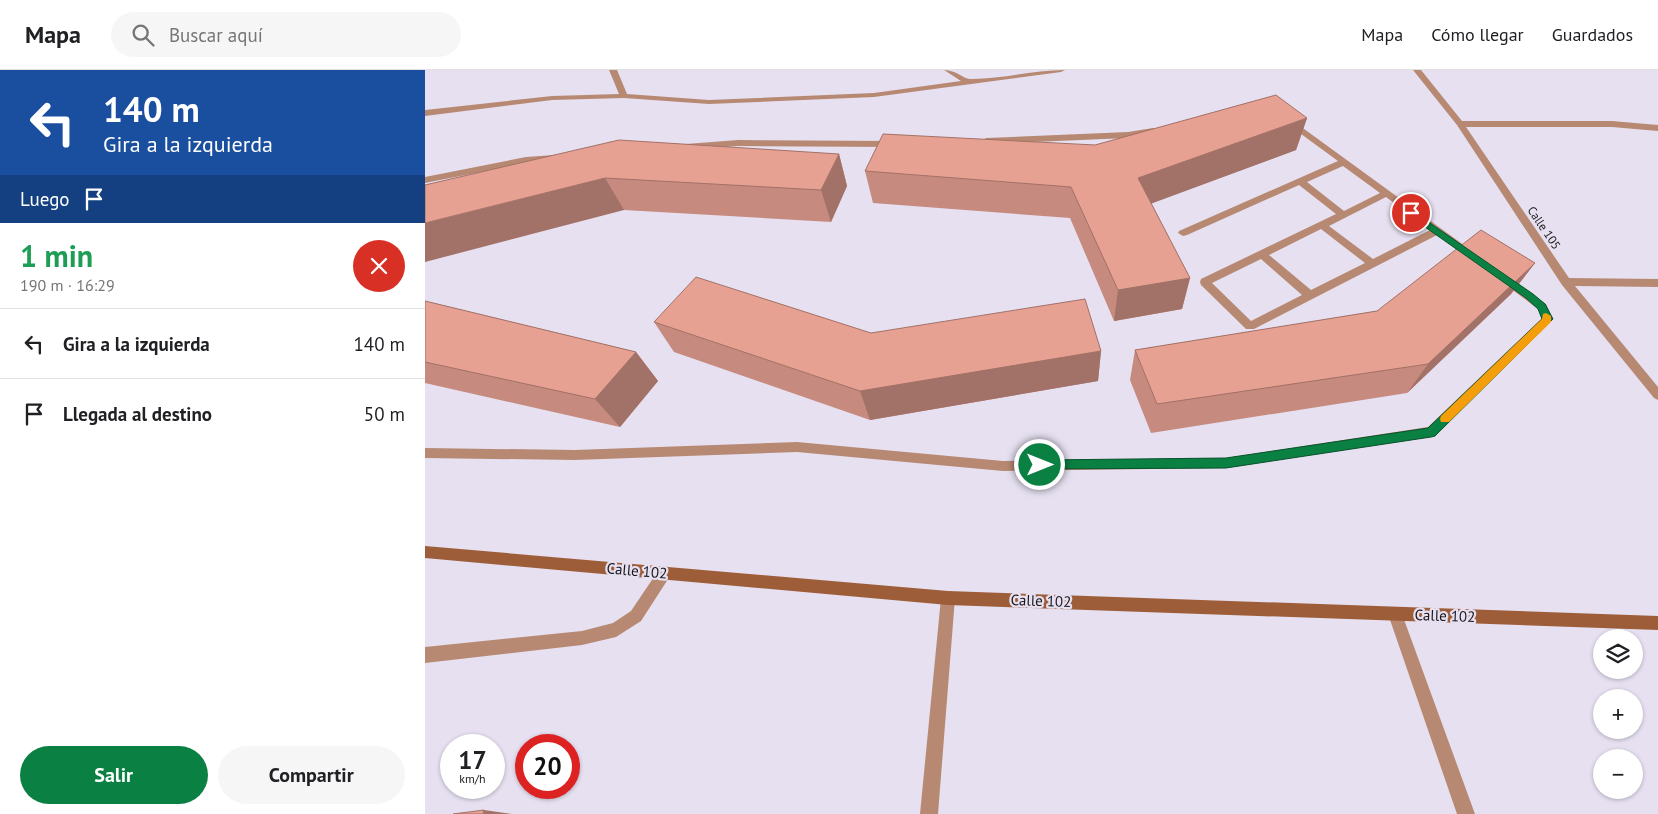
<!DOCTYPE html>
<html lang="es">
<meta charset="utf-8">
<style>
:root{--surface:#fff;--page:#f6f6f6;--text:#202124;--muted:#757577;--line:#e0e0e0;--accent:#0b8043}
body{margin:0;font-family:"PT Sans",sans-serif;background:var(--page);color:var(--text);height:100vh;display:flex;flex-direction:column;font-size:19px;white-space:nowrap}
*{box-sizing:border-box;margin:0}
p{font-size:16px;color:var(--muted)}
.icon{flex:none;width:28px;height:28px;fill:none;stroke:currentColor;stroke-width:2;stroke-linecap:round;stroke-linejoin:round}
.map{position:relative;flex:1;overflow:hidden}
.sheet{display:flex;flex-direction:column;background:var(--surface);width:425px}
.sheet>*{flex:none}
.top-card{background:#1a4fa0;color:#fff;overflow:hidden}
.controls{position:absolute;left:1168px;top:559px;display:grid;gap:10px}
.controls a{display:grid;place-items:center;width:50px;height:50px;border-radius:50%;background:var(--surface);box-shadow:0 1px 4px #0004;font-size:25px}
.speed{position:absolute;left:15px;top:664px;display:flex;gap:10px;font-size:25px;font-weight:700;text-align:center}
.speed>*{display:grid;place-content:center;width:65px;height:65px;border-radius:50%;background:var(--surface);box-shadow:0 1px 4px #0004;line-height:1}
.speed small{font-size:12px;font-weight:400}
.speed .limit{border:8px solid #d22;background:#fff;color:#111}
.pin{position:absolute;display:grid;place-items:center;width:42px;height:42px;color:#fff;margin:-21px;border:2px solid #fff;border-radius:50%;box-shadow:0 1px 5px #0007}
.me{position:absolute;width:55px;margin:-28px;rotate:90deg;stroke-linejoin:round;filter:drop-shadow(0 0 4px #0008)}
.turn{display:flex;align-items:center;gap:18px;height:105px;padding:0 20px;font-size:22px}
.turn .icon{width:65px;height:65px;stroke-width:2.5}
.turn b{display:block;font-size:35px;line-height:42px}
.then{display:flex;align-items:center;height:48px;padding:0 20px;background:#0003;gap:10px;font-size:19px}
.round{display:grid;place-items:center;flex:none;width:52px;height:52px;border-radius:26px;background:var(--page)}
.head{display:flex;align-items:center;justify-content:space-between;height:85px;padding:0 20px}
h1{font-size:30px;font-weight:700;line-height:38px;color:#1e9e55}
.cta{display:flex;gap:10px;margin-top:auto;padding:10px 20px}
.cta a{flex:1;height:58px;border-radius:30px;background:var(--accent);color:#fff;font-size:20px;font-weight:700;line-height:58px;text-align:center}
.cta a+a{background:var(--page);color:var(--text)}
ul{padding:0;list-style:none}
li{display:flex;align-items:center;gap:15px;height:70px;padding:0 20px;border-top:1px solid var(--line)}
li div{flex:1}
li b{display:block;font-size:19px}
li em{font-style:normal}
header{display:flex;align-items:center;gap:30px;box-sizing:border-box;height:70px;padding:0 25px;background:var(--surface);border-bottom:1px solid var(--line)}
header strong{font-size:24px}
nav{display:flex;gap:28px;margin-inline-start:auto;font-size:18px}
.search{width:350px;height:45px;background:var(--page);display:flex;align-items:center;gap:12px;box-sizing:border-box;padding:0 18px;border-radius:28px;color:var(--muted);font-size:19px}
main{display:flex;flex:1;min-height:0}
.map>svg:first-child{display:block}
.lines{fill:none;stroke-linecap:round;stroke-linejoin:round}
.lane{fill:#b78972;fill-rule:evenodd}
.street{fill:#b78972;fill-rule:evenodd}
.secondary{fill:#9e5d39;fill-rule:evenodd}
.wall{fill:#c78a7e}
.shaded-wall{fill:#a27167}
.building{fill:#e7a193;stroke:#a27167}
.route{fill:#0b8043;stroke:#07532c}
.slow{fill:#f59e0b}
.labels{text-anchor:middle;stroke-width:4.5;stroke-linejoin:round;paint-order:stroke}
.far-street-label{font-size:12px;fill:#19171c;stroke:#e6e0f1}
.street-label{font-size:15px;fill:#19171c;stroke:#e6e0f1}
</style>
<header>
<strong>Mapa</strong>
<div class="search"><svg class="icon" aria-label="search" viewBox="0 0 24 24"><circle cx="10" cy="10" r="6"/><path d="M15 15l6 6"/></svg>Buscar aquí</div>
<nav><a>Mapa</a><a>Cómo llegar</a><a>Guardados</a></nav>
</header>
<main>
<section class="sheet">
<div class="top-card">
<div class="turn"><svg class="icon" aria-label="left" viewBox="0 0 24 24"><path d="M17 20v-9H6M10 6l-5 5 5 5"/></svg><div><b>140 m</b>Gira a la izquierda</div></div>
<div class="then">Luego<svg class="icon" aria-label="arrive" viewBox="0 0 24 24"><path d="M6 21V4h12l-3 4 3 4H6"/></svg></div>
</div>
<div class="head"><div><h1>1 min</h1><p>190 m · 16:29</p></div><a class="round" style="background:#d93025;color:#fff"><svg class="icon" aria-label="close" viewBox="0 0 24 24"><path d="M6 6l12 12M18 6L6 18"/></svg></a></div>
<ul>
<li><svg class="icon" aria-label="left" viewBox="0 0 24 24"><path d="M17 20v-9H6M10 6l-5 5 5 5"/></svg><div><b>Gira a la izquierda</b></div><em>140 m</em></li>
<li><svg class="icon" aria-label="arrive" viewBox="0 0 24 24"><path d="M6 21V4h12l-3 4 3 4H6"/></svg><div><b>Llegada al destino</b></div><em>50 m</em></li>
</ul>
<div class="cta"><a>Salir</a><a>Compartir</a></div>
</section>
<div class="map">
<svg width="1233" height="744" viewBox="0 0 1233 744">
<rect width="100%" height="100%" fill="#e6e0f1"/>
<g class="lines">
<path class="lane" d="M 864,48 L 1051,184 L 1051,188 L 1043,188 L 1012,165 L 829,259 L 821,259 L 776,215 L 775,212 L 776,209 L 911,144 L 874,115 L 762,165 L 758,166 L 753,163 L 754,161 L 913,91 L 861,53 L 860,51 ZM 918,96 L 955,123 L 919,141 L 882,112 ZM 961,127 L 1005,160 L 948,189 L 904,156 ZM 896,159 L 940,193 L 886,220 L 844,185 ZM 836,189 L 877,225 L 826,251 L 787,213 Z
M 728,58 L 731,59 L 731,63 L 703,68 L 561,74 L 557,71 L 561,68 L 703,62 Z
M 313,70 L 469,71 L 473,74 L 469,77 L 313,76 L 261,80 L 257,77 L 261,74 Z
M 129,85 L 132,86 L 132,90 L 101,93 L 0,113 L 0,107 L 101,87 Z
M 1078,203 L 1121,234 L 1128,249 L 1010,366 L 1006,367 L 801,398 L 578,401 L 372,382 L 150,390 L 0,388 L 0,378 L 150,380 L 372,372 L 578,391 L 801,388 L 1003,357 L 1117,248 L 1113,239 L 1074,210 L 1073,207 Z
M 240,496 L 245,498 L 247,503 L 216,551 L 191,567 L 157,575 L 0,593 L 0,577 L 157,561 L 188,553 L 206,541 L 235,498 Z
M 970,537 L 975,539 L 977,544 L 1050,744 L 1032,744 L 963,544 L 965,539 Z"/>
<path class="street" d="M 184,0 L 192,0 L 202,24 L 284,30 L 449,23 L 536,11 L 519,0 C 532,0 539,10 547,9 C 578,9 609,0 640,0 L 636,2 L 449,27 L 284,34 L 199,28 L 127,30 L 0,46 L 0,40 L 127,26 L 194,24 Z
M 988,0 L 996,0 L 1037,51 L 1187,51 L 1233,55 L 1233,61 L 1187,57 L 1041,57 L 1144,208 L 1233,209 L 1233,217 L 1150,216 L 1233,317 L 1233,330 L 1229,328 L 1137,215 L 1032,55 Z
M 523,521 L 528,523 L 530,528 L 513,744 L 495,744 L 516,528 L 518,523 Z"/>
<path class="secondary" d="M 0,476 L 523,521 L 1233,546 L 1233,560 L 523,535 L 0,488 Z"/>
</g>
<path class="wall" d="M 882,48 L 871,80 L 726,133 L 765,208 L 757,239 L 689,251 L 645,148 L 448,133 L 440,101 L 670,75 Z
M 414,84 L 422,116 L 406,152 L 199,140 L 0,115 Z
M 1110,193 L 1086,224 L 982,323 L 726,363 L 705,310 L 710,280 L 952,241 Z
M 0,231 L 211,282 L 233,311 L 195,357 L 0,313 Z
M 229,252 L 446,263 L 676,281 L 673,311 L 445,350 L 249,282 Z"/>
<path class="shaded-wall" d="M 882,48 L 871,80 L 709,140 L 713,108 Z
M 414,84 L 422,116 L 406,152 L 396,120 Z
M 180,108 L 199,140 L 0,192 L 0,153 Z
M 1110,193 L 1086,224 L 982,323 L 1003,294 Z
M 765,208 L 757,239 L 689,251 L 693,220 Z
M 676,281 L 673,311 L 445,350 L 435,321 Z
M 211,282 L 233,311 L 195,357 L 170,329 Z
M 59,740 L 87,744 L 58,744 Z"/>
<path class="building" d="M 851,25 L 882,48 L 713,108 L 765,208 L 693,220 L 646,117 L 440,101 L 458,64 L 670,75 Z
M 194,70 L 414,84 L 396,120 L 180,108 L 0,153 L 0,115 Z
M 1056,160 L 1110,193 L 1003,294 L 732,334 L 710,280 L 952,241 Z
M 271,207 L 446,263 L 660,229 L 676,281 L 435,321 L 229,252 Z
M 0,231 L 211,282 L 170,329 L 0,292 Z
M 59,740 L 58,744 L 28,744 Z"/>
<path class="route" d="M 986,140 L 1108,224 L 1120,234 L 1128,249 L 1010,366 L 1006,367 L 801,398 L 611,399 L 609,395 L 611,392 L 615,390 L 801,388 L 1003,358 L 1117,249 L 1113,239 L 1101,228 L 983,145 L 983,141 Z"/>
<path class="slow" d="M 1121,243 L 1126,246 L 1126,252 L 1024,352 L 1016,352 L 1015,349 L 1016,346 L 1117,249 L 1118,244 Z"/>
<g class="labels">
<g class="far-street-label">
<text transform="translate(1119 158) rotate(56)" y="4">Calle 105</text>
</g>
<g class="street-label">
<text transform="translate(212 501) rotate(5)" y="5">Calle 102</text>
<text transform="translate(616 531) rotate(2)" y="5">Calle 102</text>
<text transform="translate(1020 546) rotate(2)" y="5">Calle 102</text>
</g>
</g>
</svg>
<div class="controls">
<a><svg class="icon" aria-label="layers" viewBox="0 0 24 24"><path d="M12 4l9 5-9 5-9-5zM3 14l9 5 9-5"/></svg></a>
<a>+</a>
<a>−</a>
</div>
<div class="speed"><div>17<small>km/h</small></div><div class="limit">20</div></div>
<div class="pin" style="left:986px;top:143px;background:#d93025"><svg class="icon" aria-label="arrive" viewBox="0 0 24 24"><path d="M6 21V4h12l-3 4 3 4H6"/></svg></div>
<svg class="me" style="left:615px;top:395px" viewBox="-20 -20 40 40"><circle r="17" fill="#0b8043" stroke="#fff" stroke-width="3"/><path d="M0-11L8 9 0 5-8 9z" fill="#fff"/></svg>
</div>
</main>
